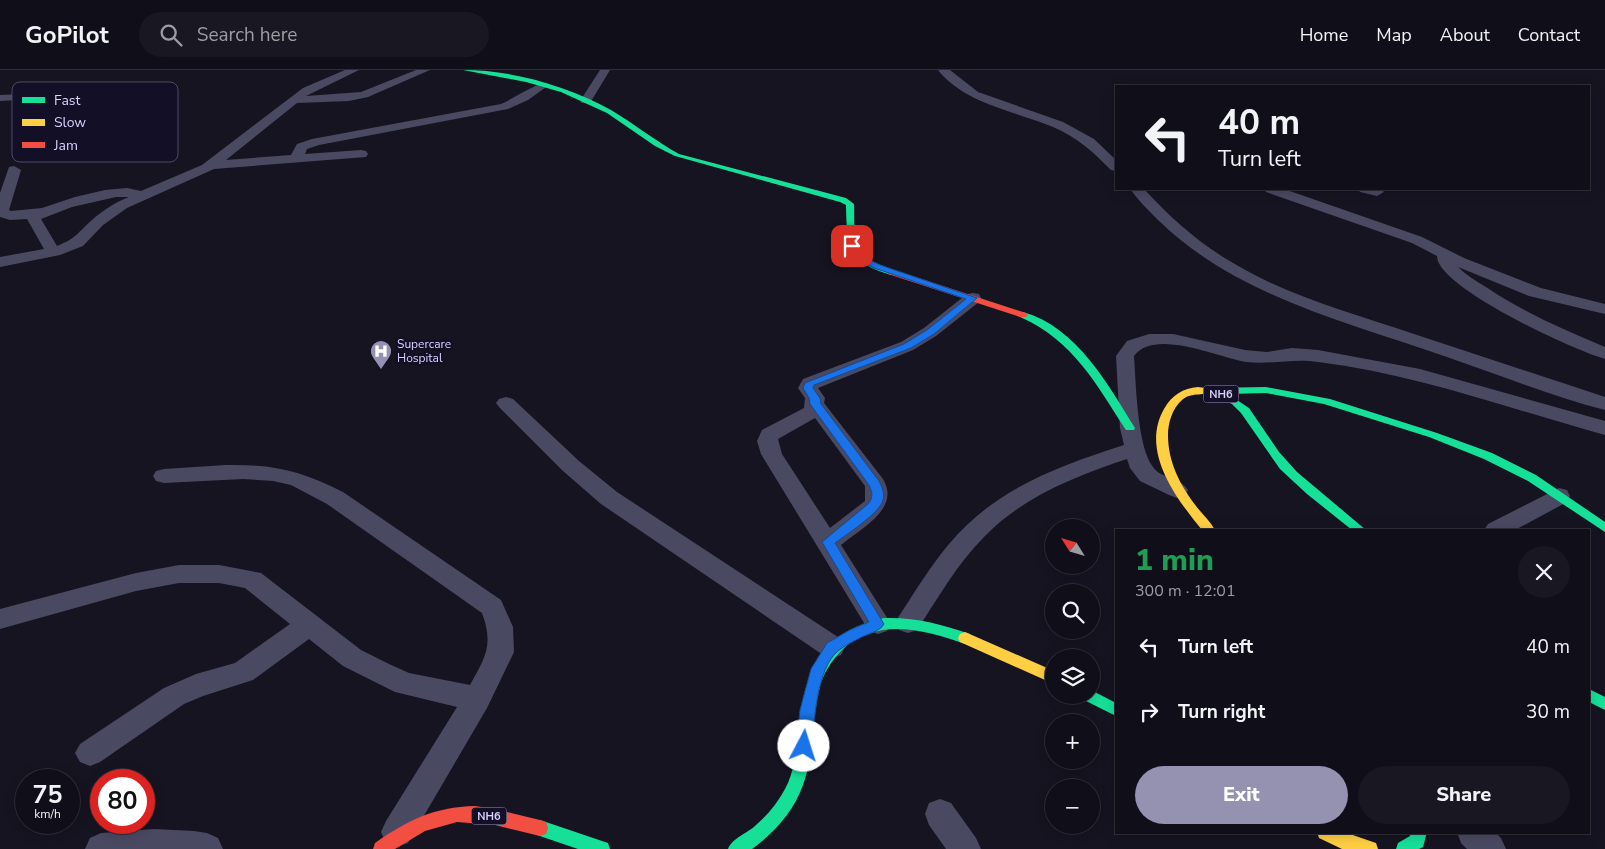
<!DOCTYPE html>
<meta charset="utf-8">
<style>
:root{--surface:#100f19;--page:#191822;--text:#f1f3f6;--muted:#9c9ca2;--line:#302f38;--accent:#9591b1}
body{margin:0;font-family:"Nunito Sans",sans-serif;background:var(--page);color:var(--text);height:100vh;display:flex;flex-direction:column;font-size:19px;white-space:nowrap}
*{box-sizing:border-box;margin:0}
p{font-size:16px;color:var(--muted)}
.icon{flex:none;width:28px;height:28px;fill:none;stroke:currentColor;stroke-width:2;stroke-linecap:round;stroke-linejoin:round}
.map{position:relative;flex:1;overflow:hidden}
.drawer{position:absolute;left:1115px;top:459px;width:475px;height:305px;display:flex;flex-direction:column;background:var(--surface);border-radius:0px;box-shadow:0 2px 12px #0003,0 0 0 1px var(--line)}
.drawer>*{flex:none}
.guide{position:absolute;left:1115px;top:15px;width:475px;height:105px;border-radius:0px;box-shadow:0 2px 12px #0003,0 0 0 1px var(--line);background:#100f19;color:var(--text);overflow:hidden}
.needle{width:32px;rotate:307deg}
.fabs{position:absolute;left:1045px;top:449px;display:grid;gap:10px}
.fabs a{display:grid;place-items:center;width:55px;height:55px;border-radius:50%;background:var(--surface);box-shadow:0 2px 12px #0003,0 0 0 1px var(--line);font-size:25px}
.speed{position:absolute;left:15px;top:699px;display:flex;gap:10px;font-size:25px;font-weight:700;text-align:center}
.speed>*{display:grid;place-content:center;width:65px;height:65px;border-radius:50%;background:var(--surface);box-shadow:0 2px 12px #0003,0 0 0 1px var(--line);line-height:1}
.speed small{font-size:12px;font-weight:400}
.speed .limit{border:8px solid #d22;background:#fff;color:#111}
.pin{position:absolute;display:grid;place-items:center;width:42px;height:42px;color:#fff;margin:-21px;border-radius:10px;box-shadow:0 2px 8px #0006}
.me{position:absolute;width:55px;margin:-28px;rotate:5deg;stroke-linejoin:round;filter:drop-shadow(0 0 4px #0008)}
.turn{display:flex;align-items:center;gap:18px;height:105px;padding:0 20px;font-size:22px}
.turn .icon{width:65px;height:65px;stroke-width:2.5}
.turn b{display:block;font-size:35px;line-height:42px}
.round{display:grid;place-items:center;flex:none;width:52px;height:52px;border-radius:26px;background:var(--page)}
.summary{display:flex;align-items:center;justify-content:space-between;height:85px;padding:0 20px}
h1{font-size:30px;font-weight:800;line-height:38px;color:#1e9e55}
.button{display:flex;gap:10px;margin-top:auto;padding:10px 20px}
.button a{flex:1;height:58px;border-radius:30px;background:var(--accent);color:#fff;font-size:20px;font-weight:800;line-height:58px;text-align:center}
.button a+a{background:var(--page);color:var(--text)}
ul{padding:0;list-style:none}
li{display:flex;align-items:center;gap:15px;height:65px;padding:0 20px}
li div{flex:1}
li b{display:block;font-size:19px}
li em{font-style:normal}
header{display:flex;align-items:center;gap:30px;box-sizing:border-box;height:70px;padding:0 25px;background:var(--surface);border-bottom:1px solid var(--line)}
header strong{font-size:24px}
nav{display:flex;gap:28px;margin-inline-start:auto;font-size:18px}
.search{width:350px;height:45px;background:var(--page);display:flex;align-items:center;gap:12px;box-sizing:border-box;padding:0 18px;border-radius:28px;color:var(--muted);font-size:19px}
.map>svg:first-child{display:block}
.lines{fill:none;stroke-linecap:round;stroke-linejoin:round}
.street{fill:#4a4962;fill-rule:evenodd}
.fast{fill:#16e098;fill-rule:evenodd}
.slow{fill:#ffcf43;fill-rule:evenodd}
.jam{fill:#f24e42;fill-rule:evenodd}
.route{fill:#1a73e8;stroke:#114b97}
.labels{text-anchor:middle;stroke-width:5;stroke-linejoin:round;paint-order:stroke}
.shield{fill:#130f26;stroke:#9e99be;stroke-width:1}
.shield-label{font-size:11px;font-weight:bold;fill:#d9d4ff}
.poi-label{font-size:12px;fill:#d9d4ff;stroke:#130f26;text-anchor:start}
.key{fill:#130f26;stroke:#4e4a67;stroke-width:1}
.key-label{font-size:14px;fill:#d9d4ff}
</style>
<header>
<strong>GoPilot</strong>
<div class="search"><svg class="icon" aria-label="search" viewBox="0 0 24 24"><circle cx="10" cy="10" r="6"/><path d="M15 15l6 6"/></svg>Search here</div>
<nav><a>Home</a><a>Map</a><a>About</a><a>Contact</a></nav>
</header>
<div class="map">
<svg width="1605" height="779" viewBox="0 0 1605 779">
<rect width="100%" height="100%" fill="#161421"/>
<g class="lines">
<path class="street" d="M 345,0 L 359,0 L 306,26 L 361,22 L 416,0 L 430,0 L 368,27 L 349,31 L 297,33 L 226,90 L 291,85 L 297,74 L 312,69 L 501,34 C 511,30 540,11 547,13 L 549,15 L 528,30 L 508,39 L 319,75 L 307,79 L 305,84 L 361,80 L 366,81 L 368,84 L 366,87 L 214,99 L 127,138 L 103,155 L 83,176 L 60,185 L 0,197 L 0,187 L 44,179 L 27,149 L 10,150 L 0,147 L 0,123 L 9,97 L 14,96 L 21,100 L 9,140 L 11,141 L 42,138 L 75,127 L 105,120 L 127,118 L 141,121 L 202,95 L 303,18 ZM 116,127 L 129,127 C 116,132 103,140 92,150 C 77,163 77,168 57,176 L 41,149 L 72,137 Z
M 600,0 L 610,0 L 590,33 L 582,33 L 580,31 Z
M 938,0 L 950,0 L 978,22 L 1063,52 L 1094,69 L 1116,90 L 1116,101 L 1111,100 C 1093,82 1077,67 1053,57 C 1015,41 965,34 938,0 Z
M 70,22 L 76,25 L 74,27 L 0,31 L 0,25 Z
M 1130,119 L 1144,119 C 1169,146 1196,171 1228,190 C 1284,225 1352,243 1414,264 C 1478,285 1541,306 1605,327 L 1605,340 C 1552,326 1499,305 1447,287 C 1346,252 1236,226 1158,150 C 1148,140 1138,130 1130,119 Z
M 1264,119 L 1284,119 L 1422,167 L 1464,188 L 1541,218 L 1605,234 L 1605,244 L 1529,226 L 1458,197 C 1466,205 1476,211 1486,217 C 1523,242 1564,260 1605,277 L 1605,289 C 1575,281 1436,217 1437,186 L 1412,173 L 1266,122 Z
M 1358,119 L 1381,119 L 1384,122 L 1377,126 L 1360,122 Z
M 973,223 L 979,224 L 981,228 L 979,232 L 936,266 L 913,280 L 818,318 L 825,328 L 824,333 L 883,409 C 901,439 861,458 841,475 L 891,554 L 887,561 L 878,564 L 869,561 L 761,384 L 757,371 L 762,360 L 804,338 L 805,328 L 798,318 L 803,309 L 901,272 L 924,258 L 967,224 ZM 815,348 L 865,416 L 865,431 L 830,458 L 782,384 L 778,369 Z
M 1149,264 L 1173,264 L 1245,280 L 1267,282 L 1292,278 L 1318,280 L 1420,299 L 1605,351 L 1605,365 C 1510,339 1416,304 1318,292 C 1293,288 1270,295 1246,292 C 1217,287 1154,258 1134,286 C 1136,313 1137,377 1153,397 C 1161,409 1180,407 1188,420 L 1185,425 L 1177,428 L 1169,425 L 1140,411 L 1130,398 L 1127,389 C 1076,406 1022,427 984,467 C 957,494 938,528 917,560 L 908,563 L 899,560 L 895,553 L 899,546 C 920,514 940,480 968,454 C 1011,413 1068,393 1124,375 L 1120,358 L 1116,286 L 1127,271 Z
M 506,327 L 513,329 L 579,391 L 617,422 L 841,569 L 845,577 L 841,585 L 832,588 L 823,585 L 601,434 L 563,401 L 499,337 L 496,333 L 499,329 Z
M 226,395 C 272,394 302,401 343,422 L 501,530 L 513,557 L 514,582 L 487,638 L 408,773 L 397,777 L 386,773 L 381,762 L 386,751 L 457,637 L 395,622 L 343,596 L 309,569 L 253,610 L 203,626 L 184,634 L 100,692 L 90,696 L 80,692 L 75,683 L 80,674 L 164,618 L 196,604 L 235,593 L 290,554 L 245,518 L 219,513 L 179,513 L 136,521 L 0,559 L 0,539 L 136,503 L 179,495 L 219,495 L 261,503 L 361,580 L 389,594 L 409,603 L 470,615 C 485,587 494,576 482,543 L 327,434 L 291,415 L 273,411 L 243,409 L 164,413 L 156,411 L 153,406 L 156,401 L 164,399 Z
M 1559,418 L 1567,420 L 1570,426 L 1567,432 L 1515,460 L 1484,460 L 1488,454 Z
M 940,729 L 951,733 L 976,768 L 981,779 L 946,779 L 929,755 L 925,744 L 929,733 Z
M 154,759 L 194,761 L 207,763 L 218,768 L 223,779 L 85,779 L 90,768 L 101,763 Z
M 1457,762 L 1495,762 L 1501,768 L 1506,779 L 1467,779 L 1461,773 Z"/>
<path class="fast" d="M 463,0 C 513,0 567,16 611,40 C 635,54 655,71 679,84 L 846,128 L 854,134 C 855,153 851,178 870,190 C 878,195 888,196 895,202 L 891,205 C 847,192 847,176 846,135 L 840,132 L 675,86 L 655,76 L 607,43 L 561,22 L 526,12 Z
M 1023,242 C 1077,257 1108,315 1135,358 L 1134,360 L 1126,360 C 1096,314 1073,270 1020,247 L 1018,245 Z
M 1266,317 L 1330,329 L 1437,363 L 1492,383 L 1536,405 L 1605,452 L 1605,462 L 1528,411 L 1484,389 L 1429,367 L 1324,334 L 1266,323 L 1228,324 L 1249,338 L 1279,382 L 1297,402 L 1366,460 L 1352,460 L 1307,424 L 1280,399 L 1241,343 L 1232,334 L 1203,321 L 1208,318 Z
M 884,548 C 914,547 942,554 970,564 L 972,568 L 970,572 L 965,574 C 924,560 879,547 843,579 C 831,591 822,605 819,621 C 812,652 814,685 803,715 C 794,741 774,763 752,779 L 728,779 C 732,768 748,763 756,755 C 768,745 778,732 785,719 C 794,703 796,682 798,663 C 805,602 817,563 884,548 Z
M 1589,619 L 1605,627 L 1605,640 L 1589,632 Z
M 1091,620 L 1116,633 L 1116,646 L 1082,629 L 1080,625 L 1091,625 Z
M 540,750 L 602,771 L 608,773 L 610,779 L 578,779 L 534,764 L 532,758 L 534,752 Z
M 1411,762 L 1427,762 L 1423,777 L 1419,779 L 1396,779 L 1398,773 L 1410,766 Z"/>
<path class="slow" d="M 1198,317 L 1212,319 L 1213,321 C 1206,327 1192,321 1182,330 C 1172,339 1168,353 1168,365 C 1168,392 1180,415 1196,436 C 1202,444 1210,451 1215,460 L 1202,460 C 1176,428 1140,381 1164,339 C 1172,325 1183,318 1198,317 Z
M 965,562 L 1054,601 L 1054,614 L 960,572 L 958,568 L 960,564 Z
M 1317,762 L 1344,762 L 1376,773 L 1378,779 L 1342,779 L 1319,768 Z"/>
<path class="jam" d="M 891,199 L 1026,243 L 1028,245 L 1026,247 L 1020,247 L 888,204 L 887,202 Z
M 475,736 L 495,739 L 540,750 L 546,752 L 548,758 L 546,764 L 540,766 L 495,755 L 457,752 L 425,761 L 395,779 L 373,779 L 375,773 C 408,750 434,737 475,736 Z"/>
</g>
<path class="route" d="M 849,174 L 854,174 L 862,186 L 880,195 L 977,228 L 934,264 L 911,278 L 814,315 L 813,318 L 820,328 L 821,334 L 879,411 C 882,417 885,423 883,430 C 880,443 847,464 835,473 L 884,554 C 880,562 866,564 858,569 C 852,572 844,576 838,581 C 817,598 814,650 812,676 L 809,681 L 804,683 L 799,681 L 796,676 L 800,640 L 811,599 L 827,573 L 850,560 L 869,552 L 822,472 L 868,434 C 874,427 872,422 869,415 L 810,334 L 809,328 L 803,318 L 805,313 L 904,274 L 927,260 L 966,229 L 874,198 L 856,189 L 847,176 Z"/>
<defs>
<g id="hospital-pin" transform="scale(1.125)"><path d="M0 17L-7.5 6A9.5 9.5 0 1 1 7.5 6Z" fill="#9591b1" stroke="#130f26"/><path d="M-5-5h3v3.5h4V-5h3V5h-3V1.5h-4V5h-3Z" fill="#fff"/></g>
</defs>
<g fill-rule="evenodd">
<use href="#hospital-pin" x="381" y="281"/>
</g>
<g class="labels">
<g class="shield">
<rect x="1203.5" y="315.5" width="35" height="17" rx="4"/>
<rect x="471.5" y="737.5" width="35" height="17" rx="4"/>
</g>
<g class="shield-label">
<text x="1221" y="328">NH6</text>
<text x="489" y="750">NH6</text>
</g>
<g class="poi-label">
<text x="397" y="278">Supercare<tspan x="397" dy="14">Hospital</tspan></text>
</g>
</g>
<rect x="12" y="12" width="166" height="80" rx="8" class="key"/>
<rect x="22" y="27" width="23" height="6" fill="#16e098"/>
<rect x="22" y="49" width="23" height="7" fill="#ffcf43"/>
<rect x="22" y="72" width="23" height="6" fill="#f24e42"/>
<g class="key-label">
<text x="54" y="35">Fast</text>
<text x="54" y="57">Slow</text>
<text x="54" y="80">Jam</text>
</g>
</svg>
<div class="fabs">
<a><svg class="needle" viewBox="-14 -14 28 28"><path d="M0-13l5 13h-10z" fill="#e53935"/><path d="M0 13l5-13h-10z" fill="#9c9ca2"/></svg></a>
<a><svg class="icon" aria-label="search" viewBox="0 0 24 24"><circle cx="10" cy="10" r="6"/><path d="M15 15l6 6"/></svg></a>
<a><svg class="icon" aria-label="layers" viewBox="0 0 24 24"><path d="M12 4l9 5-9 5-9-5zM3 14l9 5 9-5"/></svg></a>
<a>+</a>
<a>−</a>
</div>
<div class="speed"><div>75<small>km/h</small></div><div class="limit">80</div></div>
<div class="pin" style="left:852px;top:176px;background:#d93025"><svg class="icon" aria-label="arrive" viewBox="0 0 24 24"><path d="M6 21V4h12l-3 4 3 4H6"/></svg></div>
<svg class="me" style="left:804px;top:676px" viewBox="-20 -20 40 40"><circle r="19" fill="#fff"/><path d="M0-13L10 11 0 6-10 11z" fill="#1a73e8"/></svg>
<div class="guide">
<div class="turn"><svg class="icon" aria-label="left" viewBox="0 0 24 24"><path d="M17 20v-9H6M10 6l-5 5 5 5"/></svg><div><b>40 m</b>Turn left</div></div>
</div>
<section class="drawer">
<div class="summary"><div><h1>1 min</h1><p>300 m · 12:01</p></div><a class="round"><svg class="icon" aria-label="close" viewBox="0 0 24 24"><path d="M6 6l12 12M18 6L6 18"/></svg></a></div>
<ul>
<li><svg class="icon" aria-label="left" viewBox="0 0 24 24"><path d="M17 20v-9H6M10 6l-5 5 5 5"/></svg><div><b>Turn left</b></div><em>40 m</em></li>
<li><svg class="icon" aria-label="right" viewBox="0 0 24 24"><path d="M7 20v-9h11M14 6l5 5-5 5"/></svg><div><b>Turn right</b></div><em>30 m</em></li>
</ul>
<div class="button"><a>Exit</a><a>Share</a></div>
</section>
</div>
